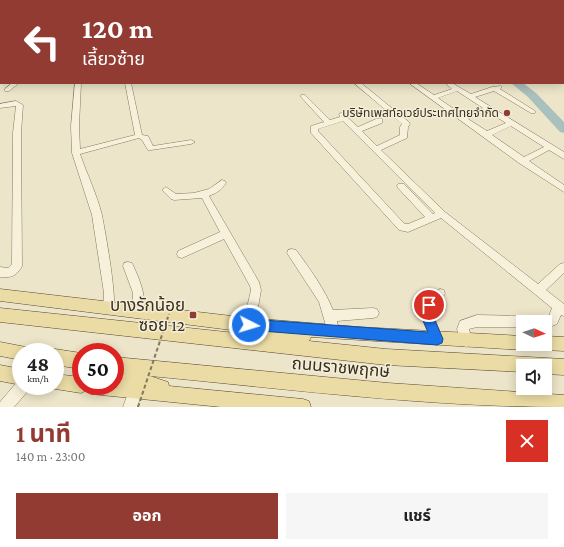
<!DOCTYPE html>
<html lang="th">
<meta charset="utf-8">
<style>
:root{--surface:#fff;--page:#f6f6f6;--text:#222;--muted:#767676;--accent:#923b33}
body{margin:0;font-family:"Crimson Pro","Noto Sans Thai",serif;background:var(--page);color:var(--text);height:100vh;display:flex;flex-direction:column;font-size:15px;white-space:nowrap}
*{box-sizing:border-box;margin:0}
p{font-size:13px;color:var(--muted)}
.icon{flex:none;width:22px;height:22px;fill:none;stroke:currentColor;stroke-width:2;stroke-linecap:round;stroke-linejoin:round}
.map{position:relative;height:407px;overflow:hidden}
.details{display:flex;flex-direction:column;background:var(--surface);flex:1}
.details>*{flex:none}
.top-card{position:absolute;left:0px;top:0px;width:564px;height:84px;box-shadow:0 2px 10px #0003;background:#923b33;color:#fff;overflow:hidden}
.needle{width:26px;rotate:94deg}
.fabs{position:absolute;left:516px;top:315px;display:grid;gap:8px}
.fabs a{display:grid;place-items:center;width:36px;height:36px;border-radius:0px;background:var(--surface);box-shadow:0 2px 10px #0003;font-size:20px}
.speed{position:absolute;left:12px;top:343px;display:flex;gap:8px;font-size:20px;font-weight:700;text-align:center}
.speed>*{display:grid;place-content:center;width:52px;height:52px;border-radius:50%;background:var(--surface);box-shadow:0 2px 10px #0003;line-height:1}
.speed small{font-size:10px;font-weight:400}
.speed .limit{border:6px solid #d22;background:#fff;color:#111}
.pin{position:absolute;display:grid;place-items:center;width:34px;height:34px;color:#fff;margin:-17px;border:2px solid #fff;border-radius:50%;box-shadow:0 1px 4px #0007}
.me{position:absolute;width:44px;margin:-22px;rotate:95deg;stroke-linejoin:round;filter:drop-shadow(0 0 3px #0008)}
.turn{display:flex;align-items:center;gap:14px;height:84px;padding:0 16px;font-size:18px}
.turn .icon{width:52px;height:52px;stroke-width:2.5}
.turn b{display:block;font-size:28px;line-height:34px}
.round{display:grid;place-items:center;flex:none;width:42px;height:42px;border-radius:0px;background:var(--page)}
.summary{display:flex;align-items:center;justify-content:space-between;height:68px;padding:0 16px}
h1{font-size:24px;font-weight:700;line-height:30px;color:var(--accent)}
.action{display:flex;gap:8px;margin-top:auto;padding:8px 16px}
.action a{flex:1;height:46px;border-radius:0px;background:var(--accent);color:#fff;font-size:16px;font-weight:700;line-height:46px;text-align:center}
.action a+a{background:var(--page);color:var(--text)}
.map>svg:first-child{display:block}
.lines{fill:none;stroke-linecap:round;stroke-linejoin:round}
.canal{fill:#aac0bc;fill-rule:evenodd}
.river{fill:#aac0bc;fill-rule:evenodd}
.minor-casing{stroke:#87785f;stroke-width:1}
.major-casing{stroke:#564633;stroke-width:1}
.minor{fill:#f7f1dc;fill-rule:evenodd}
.major{fill:#ebdca5;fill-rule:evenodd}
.path-bridge{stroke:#87785f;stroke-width:2;stroke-dasharray:4 2.5;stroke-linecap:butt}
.route{fill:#1a73e8;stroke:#114b97}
.poi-dot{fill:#923b33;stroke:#f4eed8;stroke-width:1.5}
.labels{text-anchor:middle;stroke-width:3;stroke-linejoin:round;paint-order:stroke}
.far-poi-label{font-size:12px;fill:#392f21;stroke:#f4eed8;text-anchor:end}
.near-poi-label{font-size:17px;fill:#392f21;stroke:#f4eed8;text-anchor:end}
.near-street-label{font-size:17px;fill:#392f21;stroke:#f4eed8}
</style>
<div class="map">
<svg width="564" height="407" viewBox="0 0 564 407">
<rect width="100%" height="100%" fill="#ece5c9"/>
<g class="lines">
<path class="canal" d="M 185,0 L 189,0 L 189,1 L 185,1 Z"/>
<path class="river" d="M 563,24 L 564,24 L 564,30 L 563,30 Z
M 0,65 L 1,65 L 1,71 L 0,71 Z
M 511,83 L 523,83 L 536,93 L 564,122 L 564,133 L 560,132 L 528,97 Z"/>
<g class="minor-casing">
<path id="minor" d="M 114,0 L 118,0 L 118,1 L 114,1 Z
M 189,0 L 194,0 L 194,1 L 189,1 Z
M 304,0 L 309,0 L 309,1 L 304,1 Z
M 357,0 L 362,0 L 362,1 L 357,1 Z
M 425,0 L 431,0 L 431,1 L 425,1 Z
M 513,0 L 519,0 L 520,1 L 514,1 Z
M 1,21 L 1,25 L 0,26 L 0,22 Z
M 563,51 L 564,51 L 564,55 L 563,55 Z
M 12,83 L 19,83 L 9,91 L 5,91 L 5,89 Z
M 75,83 L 81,83 L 79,126 L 80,149 L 135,135 L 125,83 L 131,83 L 142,135 L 148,136 L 153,146 L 191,140 L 195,142 L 191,144 L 151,150 L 148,150 L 142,140 L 139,138 L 80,154 C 87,174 97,195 102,215 C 105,231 118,301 113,313 L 109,314 L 105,313 L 103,309 L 104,293 L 92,215 L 72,153 L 71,126 Z
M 354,83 L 361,83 L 409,122 L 410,124 L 408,127 L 407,138 L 381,150 L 445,212 L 538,284 L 560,264 L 564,263 L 564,273 L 546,290 L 564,304 L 564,316 L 561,315 L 557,324 L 545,329 L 545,322 L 540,322 L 541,319 L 549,316 L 552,308 L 441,218 L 408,232 L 399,230 L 311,133 L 311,126 L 324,122 L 301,97 L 301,95 L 305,95 L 330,120 L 340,117 L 339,114 L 343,112 L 345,113 L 347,117 L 358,127 L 376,119 L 382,119 L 382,123 L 362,131 L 377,146 L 400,135 L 400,127 L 402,124 ZM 343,121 L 435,213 L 433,214 L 404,184 L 398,184 L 397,186 L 398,188 L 425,217 L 408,224 L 405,224 L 399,218 L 318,131 L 318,129 Z
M 409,83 L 416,83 L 434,95 L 452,89 L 445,83 L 452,83 L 471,94 L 492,87 L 501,86 L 502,87 L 500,89 L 535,111 L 535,113 L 531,113 L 494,91 L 475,97 L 564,152 L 564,159 L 549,150 L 529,161 L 564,185 L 564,192 L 519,163 ZM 457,91 L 483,108 L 464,116 L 438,98 ZM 487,111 L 506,123 L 487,131 L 468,119 ZM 511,126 L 544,147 L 524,157 L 492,135 Z
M 16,101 L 23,105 L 21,133 L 22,266 C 17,276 11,278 0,277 L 0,267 L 8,268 L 12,264 L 13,133 L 16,106 L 0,108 L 0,104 Z
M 222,180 L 225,181 L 226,183 C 222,190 216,193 209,196 L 259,282 L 261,290 L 255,325 L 253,329 L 249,331 L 245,329 L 243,325 L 251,290 L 250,286 L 224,239 L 182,258 L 178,257 L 177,254 L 178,251 L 220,232 L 202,198 L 174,200 L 171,199 L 162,190 L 166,187 L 176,194 L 194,193 L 209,189 Z
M 292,249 L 296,250 C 310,269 324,288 333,310 L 373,308 L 377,309 L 379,313 L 377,317 L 373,318 L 337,321 L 339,332 L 337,336 L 333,338 L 329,336 L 319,302 L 287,253 L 288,250 Z
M 128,262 L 132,263 C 139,278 149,300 142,317 L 138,318 L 134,317 L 132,313 L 133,293 L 123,266 L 124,263 Z
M 440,289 L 444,290 L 445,294 L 434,310 L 433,315 L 443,339 L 441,343 L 437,345 L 433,343 C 426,328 417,315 428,299 C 432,295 435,291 440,289 Z
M 477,315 L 527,316 L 531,318 L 533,322 L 523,322 L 523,327 L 477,327 L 469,329 L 472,341 L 470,345 L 466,347 L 462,345 L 457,329 L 460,321 Z
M 21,380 L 21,386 L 30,386 L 28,391 L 14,407 L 0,407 L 0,402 L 18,381 Z
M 136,383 L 141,385 L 143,390 L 137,407 L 123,407 L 131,385 Z"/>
</g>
<g class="major-casing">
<path id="major" d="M 0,289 L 249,318 L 359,327 L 523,336 L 523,344 L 530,344 L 528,348 L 523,350 L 311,337 L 309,341 L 386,349 L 564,359 L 564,375 L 545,374 L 545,366 L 523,366 L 523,372 L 386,365 L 0,322 L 0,308 L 245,334 L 247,332 L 0,301 Z
M 545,336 L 564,337 L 564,351 L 545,350 L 540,348 L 538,344 L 545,344 Z
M 0,342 L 26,347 L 29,352 L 21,352 L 21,360 L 0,356 Z
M 55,349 L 81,353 L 81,369 L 55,365 L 55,352 L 49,352 Z
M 115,357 L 388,383 L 564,395 L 564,407 C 426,407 288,389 150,376 L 168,382 L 169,386 L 303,399 L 309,401 L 311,407 L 221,407 L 91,394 L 85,391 L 81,393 L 49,388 L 49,386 L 55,386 L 55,374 L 81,377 L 81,386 L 115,386 L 115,380 L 117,381 L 115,380 Z
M 0,365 L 21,369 L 21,385 L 0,381 Z"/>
</g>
<use href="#minor" class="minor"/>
<use href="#major" class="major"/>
<path class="path-bridge" d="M 138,407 L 169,314"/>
</g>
<path class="route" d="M 429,300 L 433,302 L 435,305 L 433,316 L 443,339 L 442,343 L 437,345 L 249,330 L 244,329 L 243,325 L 244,321 L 249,319 L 428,332 L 421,316 L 425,302 Z"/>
<g class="poi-dot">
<circle cx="507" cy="113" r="4"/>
<rect x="189" y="311" width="8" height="8" rx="2"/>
</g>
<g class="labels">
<g class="far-poi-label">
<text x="499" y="117">บริษัทเพสท์อเวย์ประเทศไทยจำกัด</text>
</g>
<g class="near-poi-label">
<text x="185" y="311">บางรักน้อย<tspan x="185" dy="20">ซอย 12</tspan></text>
</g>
<g class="near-street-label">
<text transform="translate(341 367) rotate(5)" y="6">ถนนราชพฤกษ์</text>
</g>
</g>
</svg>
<div class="fabs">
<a><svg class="needle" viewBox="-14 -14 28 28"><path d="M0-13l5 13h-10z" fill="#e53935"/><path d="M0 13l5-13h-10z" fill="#767676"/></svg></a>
<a><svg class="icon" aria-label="sound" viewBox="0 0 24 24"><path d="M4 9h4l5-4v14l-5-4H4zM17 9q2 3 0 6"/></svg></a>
</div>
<div class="speed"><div>48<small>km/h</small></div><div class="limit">50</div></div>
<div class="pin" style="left:429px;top:305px;background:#d93025"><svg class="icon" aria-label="arrive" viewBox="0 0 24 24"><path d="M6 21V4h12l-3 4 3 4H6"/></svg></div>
<svg class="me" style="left:249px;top:325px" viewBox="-20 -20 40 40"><circle r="17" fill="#1a73e8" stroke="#fff" stroke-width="3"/><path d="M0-11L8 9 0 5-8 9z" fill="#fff"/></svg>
<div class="top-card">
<div class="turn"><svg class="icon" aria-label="left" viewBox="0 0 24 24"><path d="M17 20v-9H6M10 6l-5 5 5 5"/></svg><div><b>120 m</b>เลี้ยวซ้าย</div></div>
</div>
</div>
<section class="details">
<div class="summary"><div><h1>1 นาที</h1><p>140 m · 23:00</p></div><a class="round" style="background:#d93025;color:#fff"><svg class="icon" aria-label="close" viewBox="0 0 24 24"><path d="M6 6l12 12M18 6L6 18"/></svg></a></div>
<div class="action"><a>ออก</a><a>แชร์</a></div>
</section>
